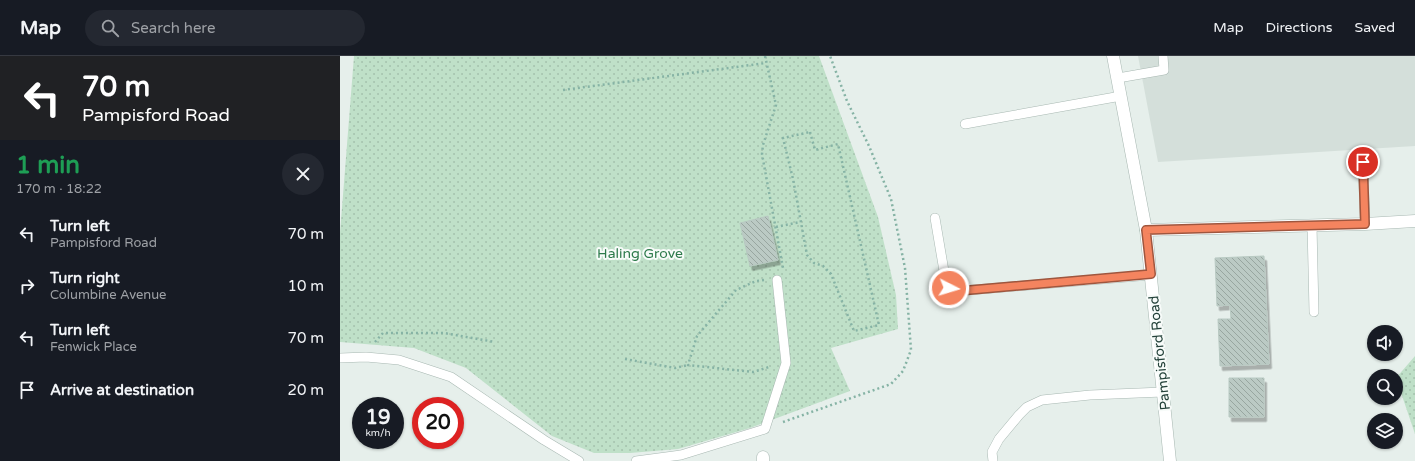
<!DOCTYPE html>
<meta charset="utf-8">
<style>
:root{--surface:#171b24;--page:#242831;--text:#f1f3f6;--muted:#9ea1a6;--line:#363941}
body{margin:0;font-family:"Varela Round",sans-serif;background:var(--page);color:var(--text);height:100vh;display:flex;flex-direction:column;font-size:15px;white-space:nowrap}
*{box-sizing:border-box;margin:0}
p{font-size:13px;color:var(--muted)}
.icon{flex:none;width:22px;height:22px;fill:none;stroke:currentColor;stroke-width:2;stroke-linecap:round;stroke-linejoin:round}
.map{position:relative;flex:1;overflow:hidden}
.side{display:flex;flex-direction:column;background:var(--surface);width:340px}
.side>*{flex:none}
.hud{background:#202124;color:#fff;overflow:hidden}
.controls{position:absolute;left:1027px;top:269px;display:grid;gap:8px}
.controls a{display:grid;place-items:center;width:36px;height:36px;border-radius:50%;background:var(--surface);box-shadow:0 1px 3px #0004;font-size:20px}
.speed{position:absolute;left:12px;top:341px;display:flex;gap:8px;font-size:20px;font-weight:700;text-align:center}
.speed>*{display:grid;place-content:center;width:52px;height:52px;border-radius:50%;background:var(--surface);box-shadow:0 1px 3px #0004;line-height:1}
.speed small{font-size:10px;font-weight:400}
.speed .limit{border:6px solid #d22;background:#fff;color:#111}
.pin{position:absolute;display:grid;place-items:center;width:34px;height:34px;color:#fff;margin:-17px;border:2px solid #fff;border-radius:50%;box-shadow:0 1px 4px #0007}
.me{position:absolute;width:44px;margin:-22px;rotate:95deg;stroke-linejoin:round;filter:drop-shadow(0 0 3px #0008)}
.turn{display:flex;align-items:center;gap:14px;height:84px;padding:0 16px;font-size:18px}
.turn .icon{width:52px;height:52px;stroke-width:2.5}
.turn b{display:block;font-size:28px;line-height:34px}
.round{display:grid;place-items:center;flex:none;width:42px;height:42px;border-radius:21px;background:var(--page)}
.head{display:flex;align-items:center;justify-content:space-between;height:68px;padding:0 16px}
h1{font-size:24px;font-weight:800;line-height:30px;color:#1e9e55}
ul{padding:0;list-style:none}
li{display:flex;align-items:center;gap:12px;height:52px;padding:0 16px}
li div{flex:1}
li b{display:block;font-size:15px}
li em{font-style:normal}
header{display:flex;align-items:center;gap:24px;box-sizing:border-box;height:56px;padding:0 20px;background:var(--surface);border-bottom:1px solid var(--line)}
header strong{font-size:19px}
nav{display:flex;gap:22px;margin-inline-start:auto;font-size:14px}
.search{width:280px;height:36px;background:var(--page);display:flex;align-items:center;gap:10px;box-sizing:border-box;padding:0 14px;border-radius:22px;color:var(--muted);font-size:15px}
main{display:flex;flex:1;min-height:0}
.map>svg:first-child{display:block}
.built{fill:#d4dfda}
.park{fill:url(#park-dots)}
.building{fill:url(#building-back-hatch);stroke:#b8c9c2;filter:url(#shadow)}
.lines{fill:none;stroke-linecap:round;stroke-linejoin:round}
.service-casing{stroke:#a8b8b2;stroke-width:10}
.minor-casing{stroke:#a8b8b2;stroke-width:13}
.tertiary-casing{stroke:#a8b8b2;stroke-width:13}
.path{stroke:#86b3a5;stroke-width:2.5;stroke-dasharray:2 3;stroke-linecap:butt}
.service{stroke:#fff;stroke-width:9}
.minor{stroke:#fff;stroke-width:12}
.tertiary{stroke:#fff;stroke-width:12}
.route-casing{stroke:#9f563e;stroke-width:10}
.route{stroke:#f4845f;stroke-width:7}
.labels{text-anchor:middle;stroke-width:4;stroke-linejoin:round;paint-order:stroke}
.park-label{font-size:14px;fill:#2d7a4b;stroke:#f7fbf9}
.street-label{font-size:14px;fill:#24423a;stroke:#f7fbf9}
</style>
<header>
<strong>Map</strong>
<div class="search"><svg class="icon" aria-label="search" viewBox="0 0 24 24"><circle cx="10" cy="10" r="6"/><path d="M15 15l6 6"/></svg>Search here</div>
<nav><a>Map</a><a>Directions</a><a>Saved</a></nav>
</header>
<main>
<section class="side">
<div class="hud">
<div class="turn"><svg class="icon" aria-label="left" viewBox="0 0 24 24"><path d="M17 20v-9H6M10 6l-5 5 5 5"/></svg><div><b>70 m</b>Pampisford Road</div></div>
</div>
<div class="head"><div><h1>1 min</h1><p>170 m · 18:22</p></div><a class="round"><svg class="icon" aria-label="close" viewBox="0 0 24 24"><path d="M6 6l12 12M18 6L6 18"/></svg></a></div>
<ul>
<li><svg class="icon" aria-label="left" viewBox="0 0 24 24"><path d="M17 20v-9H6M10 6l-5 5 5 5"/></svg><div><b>Turn left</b><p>Pampisford Road</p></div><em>70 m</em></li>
<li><svg class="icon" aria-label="right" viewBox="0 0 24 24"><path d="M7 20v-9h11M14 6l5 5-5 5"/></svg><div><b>Turn right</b><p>Columbine Avenue</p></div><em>10 m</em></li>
<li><svg class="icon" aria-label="left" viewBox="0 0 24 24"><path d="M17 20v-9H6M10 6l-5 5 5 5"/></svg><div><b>Turn left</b><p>Fenwick Place</p></div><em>70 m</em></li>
<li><svg class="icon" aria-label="arrive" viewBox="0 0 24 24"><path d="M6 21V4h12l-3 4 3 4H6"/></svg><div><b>Arrive at destination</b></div><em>20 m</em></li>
</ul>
</section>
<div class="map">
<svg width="1075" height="405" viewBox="0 0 1075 405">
<defs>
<pattern id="park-dots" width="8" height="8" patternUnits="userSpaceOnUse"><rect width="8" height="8" fill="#bfe0c8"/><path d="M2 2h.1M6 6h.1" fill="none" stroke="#a4c1ad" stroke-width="1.8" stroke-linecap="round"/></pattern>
<pattern id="building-back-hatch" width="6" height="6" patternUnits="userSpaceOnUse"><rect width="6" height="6" fill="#bbcac4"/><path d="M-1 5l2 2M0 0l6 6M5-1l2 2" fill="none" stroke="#98a6a0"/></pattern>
<filter id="shadow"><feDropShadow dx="2.5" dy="4.5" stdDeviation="0" flood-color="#0004"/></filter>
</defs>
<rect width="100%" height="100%" fill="#e6efeb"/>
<path class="built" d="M 798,0 L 1075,0 L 1075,90 L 818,106 Z"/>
<path class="park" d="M 14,0 L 479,0 L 538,161 L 556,239 L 558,273 L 491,292 L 510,335 L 410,372 L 338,393 L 290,397 L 254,397 L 212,380 L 126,312 L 74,292 L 0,286 L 0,177 Z
M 1075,300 L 1075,378 L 1056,322 Z"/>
<path class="building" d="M 428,160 L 438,204 L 410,210 L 400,167 Z
M 924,200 L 929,308 L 880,310 L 878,263 L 891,263 L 890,249 L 877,250 L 875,202 Z
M 889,322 L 924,322 L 924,361 L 889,361 Z"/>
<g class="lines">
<g class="service-casing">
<path id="service" d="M 778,22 L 824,14 L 823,0
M 625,68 L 781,40
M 1023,106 L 1025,168
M 595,162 L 604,215 L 609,232 L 619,235 L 811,219
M 972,169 L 974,256
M 0,302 L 26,301 L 59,304 L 111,321 L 204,384 L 239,405
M 296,405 L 341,399 L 425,373 L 446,307 L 437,224
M 653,405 L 652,396 L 659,383 L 679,359 L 687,351 L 702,344 L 750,339 L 823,336"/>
</g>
<g class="minor-casing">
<path id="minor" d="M 806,174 L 1025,168 L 1075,165
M 423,401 L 423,405"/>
</g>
<g class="tertiary-casing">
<path id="tertiary" d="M 773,0 L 806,174 L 830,405"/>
</g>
<path class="path" d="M 425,0 L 436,49 L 423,89 L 422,98 L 443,212
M 223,34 L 426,7
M 470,76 L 475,94 L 498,88 L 539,269 L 514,275 L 491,218 L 483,210 L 474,207 L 467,199 L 453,123 L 443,82 Z
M 436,171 L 460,166
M 424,224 L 416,225 L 396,234 L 357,280 L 348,309 L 413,316 L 429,311
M 35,286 L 43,277 L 104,277 L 155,286
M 285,303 L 335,312 L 348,309
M 443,366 L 551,328 L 563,315 L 571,294 L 565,212 L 551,143 L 529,90 L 507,45 L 490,0"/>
<use href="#service" class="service"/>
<use href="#minor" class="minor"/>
<use href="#tertiary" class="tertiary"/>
</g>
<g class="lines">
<g class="route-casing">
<path id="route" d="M 609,232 L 619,235 L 811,218 L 806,174 L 1025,168 L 1023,106"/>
</g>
<use href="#route" class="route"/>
</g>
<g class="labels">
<g class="park-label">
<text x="300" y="202">Haling Grove</text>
</g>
<g class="street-label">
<text transform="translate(819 297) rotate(-96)" y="5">Pampisford Road</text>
</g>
</g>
</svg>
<div class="controls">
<a><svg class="icon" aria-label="sound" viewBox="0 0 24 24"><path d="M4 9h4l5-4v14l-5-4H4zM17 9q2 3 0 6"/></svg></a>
<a><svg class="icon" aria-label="search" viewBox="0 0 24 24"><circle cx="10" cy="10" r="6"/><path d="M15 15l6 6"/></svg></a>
<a><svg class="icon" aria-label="layers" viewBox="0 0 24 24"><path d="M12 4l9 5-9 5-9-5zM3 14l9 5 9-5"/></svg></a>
</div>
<div class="speed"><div>19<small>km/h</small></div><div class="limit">20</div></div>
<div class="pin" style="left:1023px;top:106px;background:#d93025"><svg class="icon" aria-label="arrive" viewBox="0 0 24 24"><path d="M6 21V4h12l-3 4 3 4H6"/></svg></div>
<svg class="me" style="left:609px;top:232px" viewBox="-20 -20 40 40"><circle r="17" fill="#f4845f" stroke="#fff" stroke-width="3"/><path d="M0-11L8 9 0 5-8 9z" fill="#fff"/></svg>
</div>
</main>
